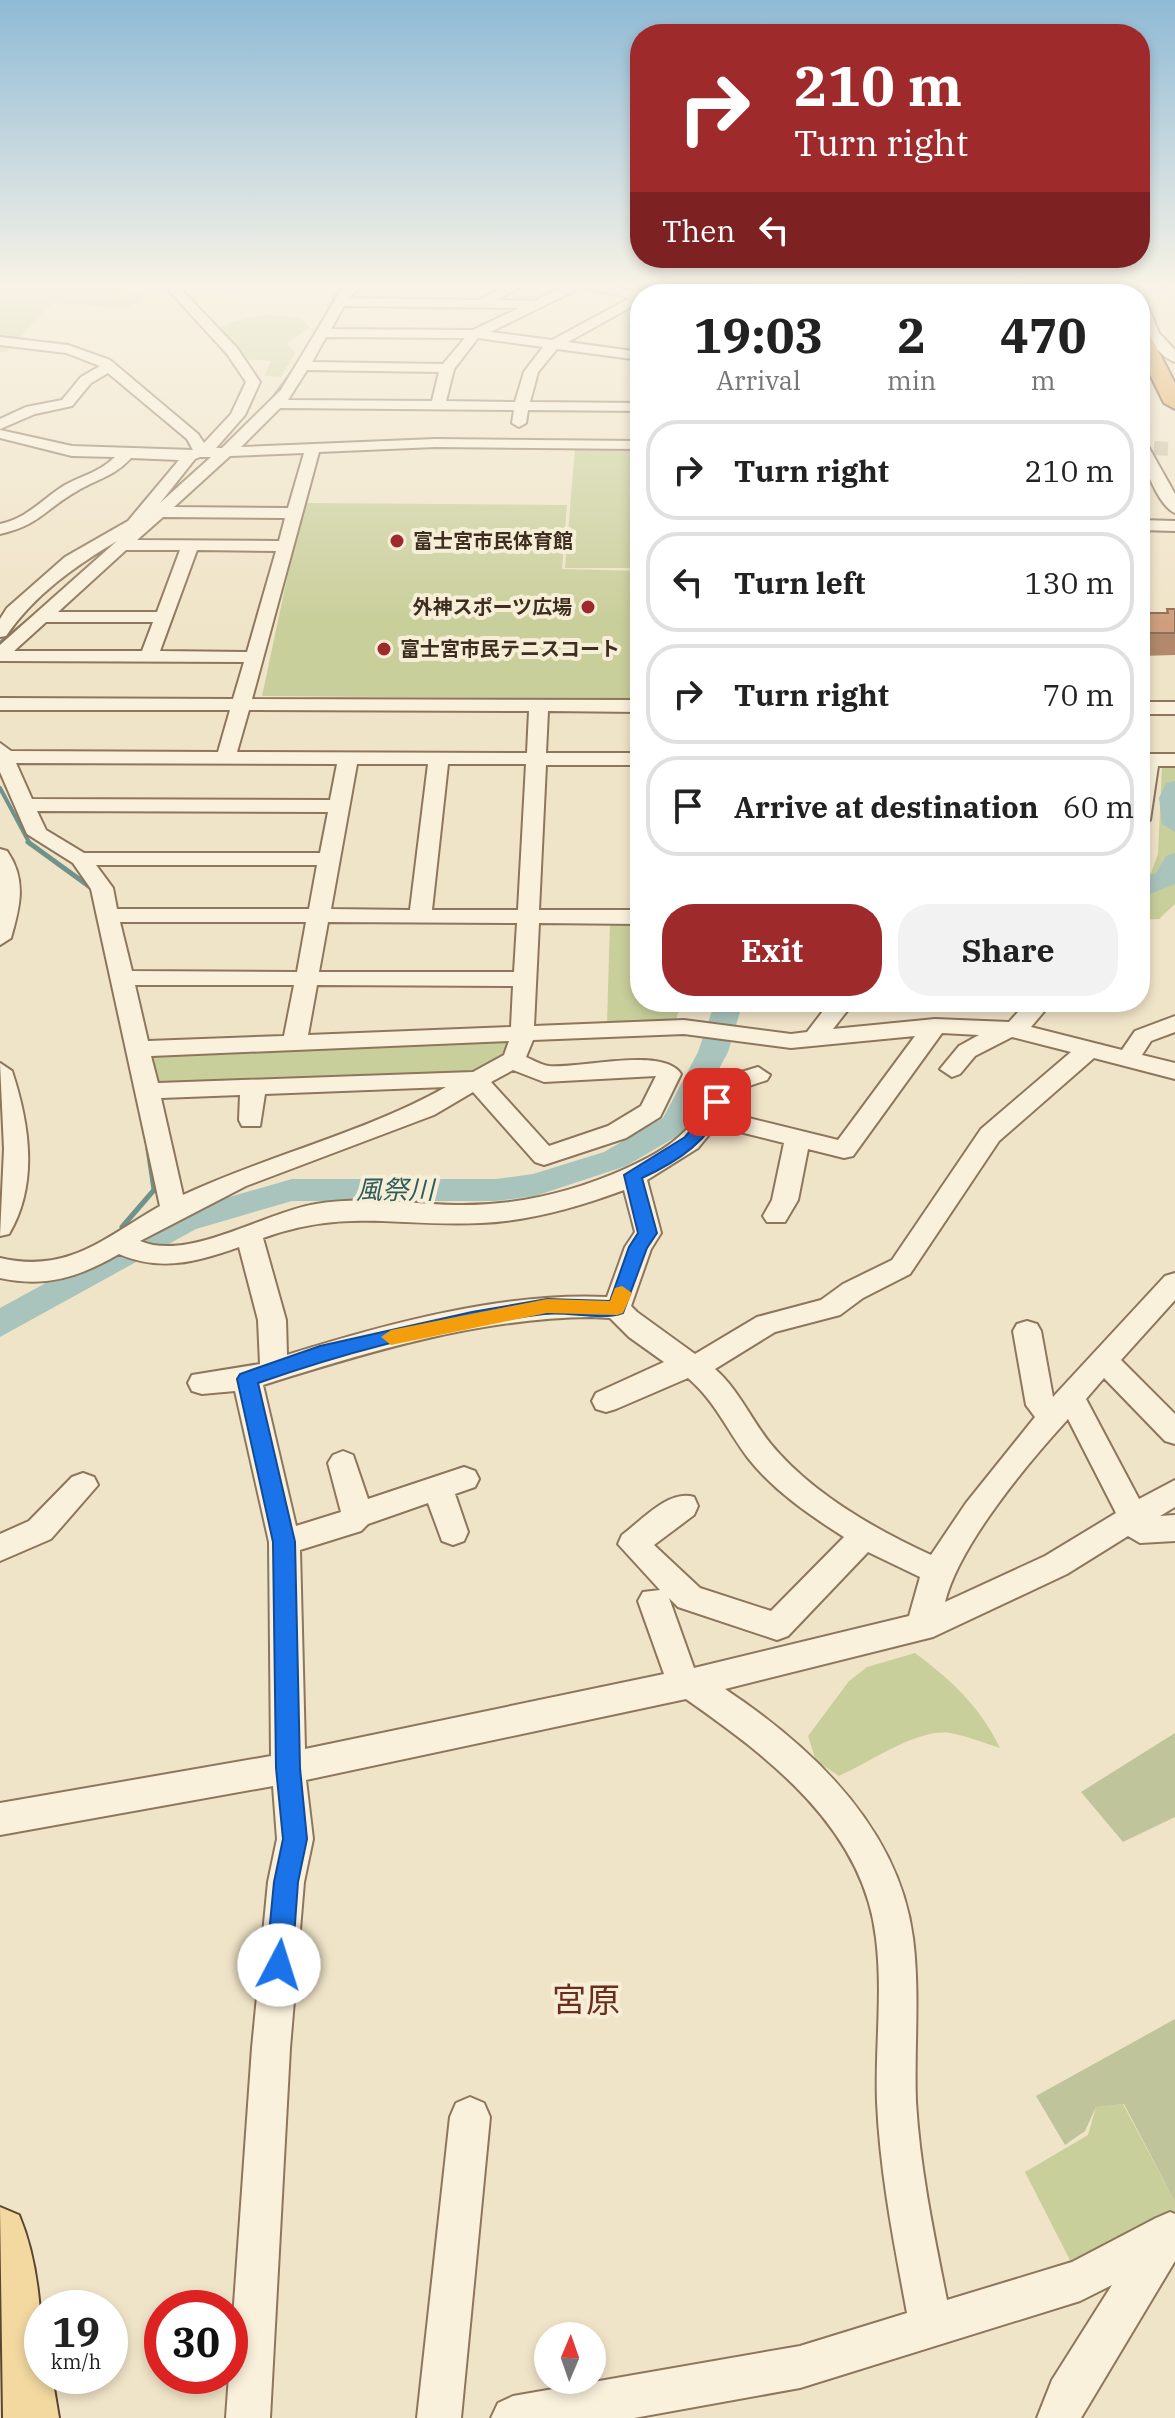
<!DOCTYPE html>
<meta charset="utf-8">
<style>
:root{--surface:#fff;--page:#f2f2f2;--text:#222;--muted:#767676;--line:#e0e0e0;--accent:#9e2a2b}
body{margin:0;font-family:"IBM Plex Serif","Noto Sans JP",serif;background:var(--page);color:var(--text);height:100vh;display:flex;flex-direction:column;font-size:30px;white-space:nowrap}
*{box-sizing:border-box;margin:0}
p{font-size:26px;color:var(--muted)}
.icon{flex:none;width:44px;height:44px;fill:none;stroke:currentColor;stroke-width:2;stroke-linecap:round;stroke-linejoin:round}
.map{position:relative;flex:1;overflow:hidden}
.details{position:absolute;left:630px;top:284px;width:520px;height:728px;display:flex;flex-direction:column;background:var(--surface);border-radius:32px;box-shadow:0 4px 12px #0003}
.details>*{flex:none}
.guide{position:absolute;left:630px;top:24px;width:520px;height:244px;border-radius:32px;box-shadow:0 4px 12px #0003;background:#9e2a2b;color:#fff;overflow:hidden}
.needle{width:52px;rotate:2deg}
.controls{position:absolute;left:534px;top:2322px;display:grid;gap:16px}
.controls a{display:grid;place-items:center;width:72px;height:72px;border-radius:50%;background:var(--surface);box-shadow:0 4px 12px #0003;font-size:40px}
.speed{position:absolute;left:24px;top:2290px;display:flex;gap:16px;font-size:40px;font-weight:700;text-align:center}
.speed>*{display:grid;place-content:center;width:104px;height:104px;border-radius:50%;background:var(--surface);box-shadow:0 4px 12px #0003;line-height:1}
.speed small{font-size:20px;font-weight:400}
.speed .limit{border:12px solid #d22;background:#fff;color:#111}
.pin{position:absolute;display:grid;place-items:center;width:68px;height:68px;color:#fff;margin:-34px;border-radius:16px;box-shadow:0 4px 12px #0006}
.me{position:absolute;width:88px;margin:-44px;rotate:5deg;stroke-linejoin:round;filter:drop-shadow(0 0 6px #0008)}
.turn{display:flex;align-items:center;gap:28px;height:168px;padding:0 32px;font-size:36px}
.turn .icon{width:104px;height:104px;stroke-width:2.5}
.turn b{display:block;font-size:56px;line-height:68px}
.then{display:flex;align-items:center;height:76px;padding:0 32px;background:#0003;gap:16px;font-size:30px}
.eta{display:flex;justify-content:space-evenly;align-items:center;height:136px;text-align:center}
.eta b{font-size:48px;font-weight:700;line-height:56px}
.cta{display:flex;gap:16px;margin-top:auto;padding:16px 32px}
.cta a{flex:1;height:92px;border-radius:32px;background:var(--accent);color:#fff;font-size:32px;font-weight:700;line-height:92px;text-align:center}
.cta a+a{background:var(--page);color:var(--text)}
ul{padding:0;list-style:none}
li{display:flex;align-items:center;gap:24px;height:100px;margin:0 16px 12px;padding:0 16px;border:4px solid var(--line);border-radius:32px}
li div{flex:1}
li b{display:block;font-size:30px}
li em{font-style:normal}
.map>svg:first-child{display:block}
.green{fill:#c9cf9b}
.cemetery{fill:#bfc49a}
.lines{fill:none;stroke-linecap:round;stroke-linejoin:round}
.stream-far3{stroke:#6f938a;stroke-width:3}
.stream-far2{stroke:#6f938a;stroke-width:4}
.stream-far1{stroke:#6f938a;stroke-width:5}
.stream{stroke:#6f938a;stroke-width:6}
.river{fill:#a9c4bc;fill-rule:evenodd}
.minor-tunnel{stroke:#ccc0a6;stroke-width:14;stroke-dasharray:14 7;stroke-linecap:butt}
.minor-casing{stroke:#8d765c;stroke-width:4}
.major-casing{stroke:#5b4430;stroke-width:4}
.highway-casing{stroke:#5b4430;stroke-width:4}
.minor{fill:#faf1dc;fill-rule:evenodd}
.major{fill:#f3d9a0;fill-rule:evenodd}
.highway{fill:#e0a458;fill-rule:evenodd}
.wall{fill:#b2896c}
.building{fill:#cf9f7d;stroke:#916f58;stroke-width:2}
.route{fill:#1a73e8;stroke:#114b97;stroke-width:2}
.slow{fill:#f59e0b}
.poi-dot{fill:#9e2a2b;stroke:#f7eed8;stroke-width:3}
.labels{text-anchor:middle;stroke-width:8;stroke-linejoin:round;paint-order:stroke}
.far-poi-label{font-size:20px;font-weight:bold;fill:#3d2e20;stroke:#f7eed8;text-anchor:start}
.water-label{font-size:26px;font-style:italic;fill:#2f5d5a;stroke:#f7eed8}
.near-quarter-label{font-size:34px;fill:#6b2e1e;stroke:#f7eed8}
</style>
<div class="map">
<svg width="1175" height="2418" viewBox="0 0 1175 2418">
<rect width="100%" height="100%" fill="#f0e4c8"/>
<path class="green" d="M 0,283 L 103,283 L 100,287 L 145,291 L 143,301 L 124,308 L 52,303 L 6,352 L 0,352 Z
M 269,315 L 299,317 L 310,327 L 287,343 L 295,353 L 281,377 L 264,376 L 271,361 L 242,359 L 215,328 L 250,317 Z
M 575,449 L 640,450 L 640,568 L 565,568 Z
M 303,503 L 567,505 L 562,569 L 640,571 L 640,699 L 262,696 Z
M 1162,766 L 1175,766 L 1175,904 L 1159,919 L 1140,920 L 1140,877 L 1151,873 L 1158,854 Z
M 610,921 L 640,921 L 640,1002 L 681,1002 L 676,1020 L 607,1023 Z
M 505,1038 L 509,1047 L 482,1072 L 155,1086 L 148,1053 Z
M 915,1653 C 951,1680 980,1706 1000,1748 C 984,1743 967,1736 950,1733 C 918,1728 870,1762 839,1776 L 816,1761 L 808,1736 L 849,1681 L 867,1667 Z
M 1123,2104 L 1175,2202 L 1175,2225 L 1080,2280 L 1025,2172 L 1088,2135 L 1096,2107 Z"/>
<path class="cemetery" d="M 1175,1733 L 1175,1817 L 1123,1842 L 1081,1792 Z
M 1175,2019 L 1175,2202 L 1124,2104 L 1096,2107 L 1085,2131 L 1065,2145 L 1036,2096 Z"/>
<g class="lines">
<path class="stream-far3" d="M 323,320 L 337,293 L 350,283
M 271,400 L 293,370"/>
<path class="stream-far2" d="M 0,643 L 36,614
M 0,788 L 30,844"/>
<path class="stream-far1" d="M 28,842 L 90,887
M 122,1227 L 154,1190 L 148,1149"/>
<path class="stream" d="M 105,1268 L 110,1256"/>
<path class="river" d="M 1175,781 L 1175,832 L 1162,824 L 1159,798 L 1166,783 Z
M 1175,853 L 1175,884 L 1140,898 L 1140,880 L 1156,873 L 1166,856 Z
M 715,1002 L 743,1002 L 728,1052 L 686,1131 L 626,1166 L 535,1196 L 496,1201 L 292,1201 L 196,1229 L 0,1337 L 0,1308 L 174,1213 L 292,1179 L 496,1179 L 533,1174 L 604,1152 L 663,1118 L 698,1052 Z"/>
<path class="minor-tunnel" d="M 1154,448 L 1175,449"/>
<g class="minor-casing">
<path id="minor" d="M 162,283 L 175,283 L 237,348 L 260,382 L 245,415 L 216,448 L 222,448 L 281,390 L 340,292 L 351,283 L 365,283 L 349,298 L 479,300 L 513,283 L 529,283 L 496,300 L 534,301 L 570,283 L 597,283 L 640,292 L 656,283 L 671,283 L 654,294 L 640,294 L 640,302 L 568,342 L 640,352 L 640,360 L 557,349 L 538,372 L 530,402 L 640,403 L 640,411 L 528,410 L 526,423 L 519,427 L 512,423 L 514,410 L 280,408 L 241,447 L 435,439 L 640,441 L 640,449 L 435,447 L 319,452 L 252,699 L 640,700 L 640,712 L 548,711 L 546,753 L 640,753 L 640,765 L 546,765 L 539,910 L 640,910 L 640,924 L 539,923 L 534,1026 L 684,1020 L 791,1034 L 807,1032 L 830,1002 L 854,1002 L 833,1029 L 935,1019 L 1009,1022 L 1027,1002 L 1052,1002 L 1031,1027 L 1122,1050 L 1135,1031 L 1175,1016 L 1175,1032 L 1151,1041 L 1142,1055 L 1175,1063 L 1175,1079 L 1094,1058 L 999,1141 L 910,1274 L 863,1298 L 840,1315 L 775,1332 L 715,1369 C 739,1390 750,1418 770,1443 C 810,1492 874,1529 931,1555 L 966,1503 L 1035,1417 L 1026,1405 L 1013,1331 L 1017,1324 L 1027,1321 L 1037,1324 L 1041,1331 L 1053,1397 L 1165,1276 L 1175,1273 L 1175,1300 L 1121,1360 L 1175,1414 L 1175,1444 L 1165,1441 L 1104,1378 L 1086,1399 L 1139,1499 L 1175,1480 L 1175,1507 L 1160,1516 L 1175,1515 L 1175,1541 L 1140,1543 L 1128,1536 L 1067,1574 L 933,1637 L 725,1689 C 812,1747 899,1828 913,1938 C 920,1993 914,2048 916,2102 C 920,2169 934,2235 947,2300 L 1072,2262 L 1156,2218 L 1170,2212 L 1175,2214 L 1175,2261 L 1081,2418 L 1037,2418 L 1052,2380 L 1112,2285 L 1080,2301 L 800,2388 L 634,2418 L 491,2418 L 498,2403 L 513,2396 L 800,2346 L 907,2313 C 894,2243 880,2173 877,2102 C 875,2048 883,1993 876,1938 C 864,1829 769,1757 686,1699 L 306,1780 L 313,1839 L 304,1882 L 290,2048 L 270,2418 L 226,2418 L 252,2048 L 268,1882 L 277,1839 L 273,1786 L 0,1835 L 0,1803 L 271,1756 L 269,1542 L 235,1391 L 202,1394 L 192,1391 L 188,1383 L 192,1375 L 260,1364 L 258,1320 L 239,1247 C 197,1262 161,1272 119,1254 C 79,1277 46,1288 0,1278 L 0,1258 C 68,1274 104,1238 160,1206 L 91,889 L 73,863 L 27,834 L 0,772 L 0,743 L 11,751 L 218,752 L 230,710 L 0,710 L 0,698 L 233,699 L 244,662 L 0,661 L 0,645 L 117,541 C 75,566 34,595 6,636 L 0,637 L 0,619 L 7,608 L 65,557 L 128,521 L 179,460 L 131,458 C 115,476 97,479 77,491 C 45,509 40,525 0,534 L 0,524 C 28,518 42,499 65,485 C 83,475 100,472 115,457 L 72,456 L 0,438 L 0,430 L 72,446 L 193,450 L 187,439 L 108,373 L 91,383 L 72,406 L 35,414 L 0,429 L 0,419 L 26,407 L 62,400 L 81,377 L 100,366 L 66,353 L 0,345 L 0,337 L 68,345 L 110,360 L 198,434 L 204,443 L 231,414 L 246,382 L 227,354 ZM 582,287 L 630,298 L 552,340 L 490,332 ZM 344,306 L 519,308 L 473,330 L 331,329 ZM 326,337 L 465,338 L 443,364 L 312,362 ZM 478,338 L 543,347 L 524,372 L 515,402 L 446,401 L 454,369 ZM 307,370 L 439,372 L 432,401 L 288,400 ZM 304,453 L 288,508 L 174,507 L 230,456 ZM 200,457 L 211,457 L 160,503 L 195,459 ZM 163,517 L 285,518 L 279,541 L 137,540 ZM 126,550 L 180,550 L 157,612 L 58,612 ZM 197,550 L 276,551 L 247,652 L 160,651 ZM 46,622 L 153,622 L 142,651 L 14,651 ZM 249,710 L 529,711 L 527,753 L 237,752 ZM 16,763 L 337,764 L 330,800 L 32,799 ZM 357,764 L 428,764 L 410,910 L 331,909 ZM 448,764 L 526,764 L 518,910 L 432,910 ZM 37,811 L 328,812 L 320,853 L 84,853 L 46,830 ZM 96,865 L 317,865 L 309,909 L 117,909 L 113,888 ZM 120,922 L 306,922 L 297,972 L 132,971 ZM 328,922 L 517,923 L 514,972 L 319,972 ZM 135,985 L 294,985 L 284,1036 L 148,1041 ZM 317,985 L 513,986 L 511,1027 L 308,1035 ZM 942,1033 L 979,1035 L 959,1046 L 940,1069 L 952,1077 L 960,1074 L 975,1056 L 1012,1037 L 1071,1052 L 981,1129 L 892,1260 L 843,1284 L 821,1300 L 757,1317 L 695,1354 L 637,1312 L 631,1306 L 651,1249 L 661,1233 L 647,1180 L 698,1148 L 716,1126 L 784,1143 L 772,1200 L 763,1216 L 767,1222 L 785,1222 L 798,1200 L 808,1149 L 844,1158 L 853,1156 ZM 684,1034 L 791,1048 L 915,1036 L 838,1140 L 724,1112 L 734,1091 L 767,1080 L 770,1075 L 758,1067 L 715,1080 C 707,1094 703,1111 692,1123 C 676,1144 651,1157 627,1168 C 574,1192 516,1206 456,1205 C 410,1204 362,1196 316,1204 C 265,1212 189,1262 140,1241 L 246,1186 L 434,1115 L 473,1092 L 535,1162 L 544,1165 L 626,1138 L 660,1117 L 681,1074 C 663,1046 580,1069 549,1066 C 541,1065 533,1060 526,1057 L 533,1040 ZM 509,1041 L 504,1055 L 473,1072 L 158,1083 L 151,1056 ZM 513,1070 L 544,1082 L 656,1076 L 641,1106 L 608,1126 L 549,1146 L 491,1082 ZM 446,1087 C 364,1133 269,1155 183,1195 L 161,1098 L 240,1095 L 239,1120 L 242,1126 L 260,1126 L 265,1094 ZM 624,1190 L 635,1232 L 625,1247 L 607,1297 C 504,1292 386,1324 287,1355 L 286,1320 L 263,1238 C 347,1208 397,1227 481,1223 C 530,1221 578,1207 624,1190 ZM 591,1317 L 610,1318 L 629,1337 L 664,1362 L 596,1393 L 592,1401 L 596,1409 L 606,1412 L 616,1409 L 688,1378 C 715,1401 727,1430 748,1458 C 773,1490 809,1515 844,1537 L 771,1611 L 700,1588 L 654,1545 L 694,1515 L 698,1506 L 694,1497 C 669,1489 641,1521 622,1535 L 618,1544 L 660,1590 L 643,1592 L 638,1601 L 664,1674 L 305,1749 L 300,1550 L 361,1531 L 368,1524 L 428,1503 L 442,1541 L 453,1545 L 464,1541 L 468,1532 L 455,1494 L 475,1487 L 479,1479 L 475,1471 L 464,1467 L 368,1499 L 353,1455 L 343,1451 L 333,1455 L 328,1463 L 341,1512 L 296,1526 L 263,1385 C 368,1352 479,1318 591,1317 ZM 1068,1419 L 1116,1513 L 1045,1556 L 945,1602 C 959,1545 1027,1464 1068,1419 ZM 868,1552 L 920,1577 L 909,1616 L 694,1668 L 669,1598 L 678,1607 L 777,1640 L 788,1636 Z
M 681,283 L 704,283 L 743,294 L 720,294 Z
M 959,283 L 971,283 L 974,294 L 962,294 Z
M 1010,283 L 1022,283 L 1023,294 L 1011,294 Z
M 1121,283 L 1133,283 L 1139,294 L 1127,294 Z
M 1153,283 L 1174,283 L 1159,287 Z
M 1140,298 L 1146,302 L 1159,333 L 1175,350 L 1175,362 C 1150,352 1140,323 1140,298 Z
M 1140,357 L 1148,358 L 1150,361 L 1140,365 Z
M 1140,441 L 1148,446 L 1175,494 L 1175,513 C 1158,506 1140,459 1140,441 Z
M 1140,520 L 1175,521 L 1175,531 L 1140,530 Z
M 1140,702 L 1175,702 L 1175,714 L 1140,714 Z
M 1140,754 L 1175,754 L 1175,766 L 1158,766 L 1150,820 L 1140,826 Z
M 0,849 L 7,851 C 27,880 20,906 11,938 L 0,945 Z
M 0,1063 L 12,1071 C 29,1123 39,1183 9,1234 L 0,1236 L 4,1149 Z
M 83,1473 L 94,1477 L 98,1485 L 51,1539 L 0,1561 L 0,1534 L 29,1521 L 72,1477 Z
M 470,2097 L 484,2103 L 490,2117 L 461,2418 L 417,2418 L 450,2117 L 456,2103 Z"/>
</g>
<g class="major-casing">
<path id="major" d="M 0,2207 L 19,2215 C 40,2265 42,2323 42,2376 L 52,2376 L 59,2418 L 3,2418 Z"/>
</g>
<g class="highway-casing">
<path id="highway" d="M 1104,283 L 1122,283 L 1128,294 L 1110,294 Z
M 1140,329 L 1150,335 L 1175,383 L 1175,409 L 1164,403 L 1140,354 Z"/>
</g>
<use href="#minor" class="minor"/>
<use href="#major" class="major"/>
<use href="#highway" class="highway"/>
</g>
<path class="wall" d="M 1167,609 L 1175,609 L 1175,655 L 1140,656 L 1140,613 L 1166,613 Z"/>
<path class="building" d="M 1167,609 L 1175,609 L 1175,633 L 1140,633 L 1140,613 L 1168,613 Z"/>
<linearGradient id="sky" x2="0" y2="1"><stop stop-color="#8fbad6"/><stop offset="0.46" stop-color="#f8f3e6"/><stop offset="1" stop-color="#f8f3e6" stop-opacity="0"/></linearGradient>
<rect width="1175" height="621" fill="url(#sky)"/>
<path class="route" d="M 717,1096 L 726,1102 C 710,1140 679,1161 642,1178 L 657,1233 L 647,1248 L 623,1313 C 599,1321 570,1311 544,1314 C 447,1326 349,1351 258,1383 L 295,1542 L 300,1768 L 307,1839 L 298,1882 L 292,1965 L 288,1974 L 279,1978 L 269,1974 L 266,1965 L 274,1882 L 283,1839 L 276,1768 L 273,1542 L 237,1379 L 240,1374 L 320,1346 L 472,1312 L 547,1299 L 610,1301 L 629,1247 L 638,1233 L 624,1175 L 685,1137 L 703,1115 L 711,1098 Z"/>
<path class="slow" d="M 622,1286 L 632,1293 L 623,1313 L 617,1315 L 547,1313 L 391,1345 L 381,1337 L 391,1330 L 547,1299 L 610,1301 L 615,1288 Z"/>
<g class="poi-dot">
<circle cx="397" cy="541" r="8"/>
<circle cx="588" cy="607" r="8"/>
<circle cx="384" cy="649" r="8"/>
</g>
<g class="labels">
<g class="far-poi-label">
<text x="413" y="548">富士宮市民体育館</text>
<text x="572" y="614" text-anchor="end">外神スポーツ広場</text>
<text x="400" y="656">富士宮市民テニスコート</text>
</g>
<g class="water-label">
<text x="395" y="1199">風祭川</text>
</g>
<g class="near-quarter-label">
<text x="586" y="2012">宮原</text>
</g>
</g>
</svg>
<div class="controls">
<a><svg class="needle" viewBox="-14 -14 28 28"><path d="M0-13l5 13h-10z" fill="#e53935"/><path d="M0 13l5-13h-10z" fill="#767676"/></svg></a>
</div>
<div class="speed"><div>19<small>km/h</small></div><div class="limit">30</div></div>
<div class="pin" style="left:717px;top:1102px;background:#d93025"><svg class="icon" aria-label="arrive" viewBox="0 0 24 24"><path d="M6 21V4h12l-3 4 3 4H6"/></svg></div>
<svg class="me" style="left:279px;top:1965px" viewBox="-20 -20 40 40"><circle r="19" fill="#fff"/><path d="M0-13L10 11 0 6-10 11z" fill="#1a73e8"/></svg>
<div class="guide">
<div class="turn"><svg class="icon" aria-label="right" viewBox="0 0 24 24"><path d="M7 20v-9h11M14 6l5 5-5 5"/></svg><div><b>210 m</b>Turn right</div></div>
<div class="then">Then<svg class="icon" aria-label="left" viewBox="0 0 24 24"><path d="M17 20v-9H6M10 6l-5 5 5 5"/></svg></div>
</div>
<section class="details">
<div class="eta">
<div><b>19:03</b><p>Arrival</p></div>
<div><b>2</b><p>min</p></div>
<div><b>470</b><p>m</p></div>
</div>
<ul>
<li><svg class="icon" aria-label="right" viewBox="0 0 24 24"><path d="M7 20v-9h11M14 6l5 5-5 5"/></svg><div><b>Turn right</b></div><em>210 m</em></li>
<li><svg class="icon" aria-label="left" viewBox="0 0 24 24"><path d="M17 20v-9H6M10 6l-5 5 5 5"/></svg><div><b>Turn left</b></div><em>130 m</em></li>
<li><svg class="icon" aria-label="right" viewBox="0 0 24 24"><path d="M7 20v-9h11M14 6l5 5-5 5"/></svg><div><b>Turn right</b></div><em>70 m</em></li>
<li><svg class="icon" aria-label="arrive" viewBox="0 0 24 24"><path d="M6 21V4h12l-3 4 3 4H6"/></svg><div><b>Arrive at destination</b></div><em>60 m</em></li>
</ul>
<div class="cta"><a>Exit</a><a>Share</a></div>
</section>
</div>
